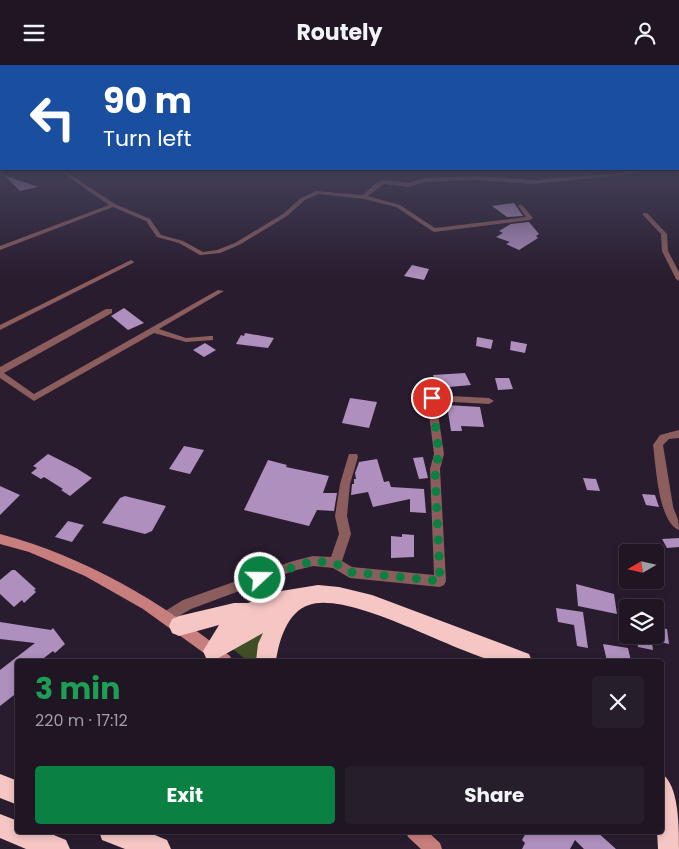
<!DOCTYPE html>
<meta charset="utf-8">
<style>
:root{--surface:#1f1523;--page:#271e2b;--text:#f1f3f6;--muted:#a19fa6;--line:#3c3441;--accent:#0b8043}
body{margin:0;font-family:Poppins,sans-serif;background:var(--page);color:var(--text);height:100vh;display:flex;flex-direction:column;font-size:19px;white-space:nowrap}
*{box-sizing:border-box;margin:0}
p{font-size:16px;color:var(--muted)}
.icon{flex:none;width:28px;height:28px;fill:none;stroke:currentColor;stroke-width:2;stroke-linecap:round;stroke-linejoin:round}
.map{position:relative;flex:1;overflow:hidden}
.details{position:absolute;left:15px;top:594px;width:649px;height:175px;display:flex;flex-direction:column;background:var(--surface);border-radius:5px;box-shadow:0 2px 8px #0003,0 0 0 1px var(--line)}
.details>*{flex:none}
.hud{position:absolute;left:0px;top:0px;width:680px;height:105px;box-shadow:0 2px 8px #0003,0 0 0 1px var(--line);background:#1a4fa0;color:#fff;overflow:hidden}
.needle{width:32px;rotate:261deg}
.buttons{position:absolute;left:619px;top:479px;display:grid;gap:10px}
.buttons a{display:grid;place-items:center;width:45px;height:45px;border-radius:5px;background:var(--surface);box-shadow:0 2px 8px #0003,0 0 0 1px var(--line);font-size:25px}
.pin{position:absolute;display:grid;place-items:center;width:42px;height:42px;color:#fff;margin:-21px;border:2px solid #fff;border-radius:50%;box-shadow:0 1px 5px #0007}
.me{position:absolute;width:55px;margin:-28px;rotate:69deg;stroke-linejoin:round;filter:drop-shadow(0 0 4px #0008)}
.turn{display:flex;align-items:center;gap:18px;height:105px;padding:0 20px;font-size:22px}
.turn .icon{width:65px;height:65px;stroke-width:2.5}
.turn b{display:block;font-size:35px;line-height:42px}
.round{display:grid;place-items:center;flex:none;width:52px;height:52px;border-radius:5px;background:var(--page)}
.headline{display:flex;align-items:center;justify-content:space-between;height:85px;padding:0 20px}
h1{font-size:30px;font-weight:700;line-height:38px;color:#1e9e55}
.action{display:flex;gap:10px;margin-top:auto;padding:10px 20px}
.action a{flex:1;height:58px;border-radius:5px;background:var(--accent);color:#fff;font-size:20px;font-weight:700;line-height:58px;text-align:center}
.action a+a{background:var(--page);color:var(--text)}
header{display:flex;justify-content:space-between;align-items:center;height:65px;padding:0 20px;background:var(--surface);font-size:22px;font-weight:700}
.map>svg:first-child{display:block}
.green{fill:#3f5027}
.building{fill:#ae8fbd}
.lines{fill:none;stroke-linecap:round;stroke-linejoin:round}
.street{fill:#8b5d5c;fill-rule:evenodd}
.secondary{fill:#c87e7d;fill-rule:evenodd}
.highway{fill:#f5c6c4;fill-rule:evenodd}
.route{stroke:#0b8043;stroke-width:9;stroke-dasharray:0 16.2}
</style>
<header><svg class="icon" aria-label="menu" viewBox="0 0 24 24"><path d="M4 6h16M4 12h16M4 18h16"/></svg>Routely<svg class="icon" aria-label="person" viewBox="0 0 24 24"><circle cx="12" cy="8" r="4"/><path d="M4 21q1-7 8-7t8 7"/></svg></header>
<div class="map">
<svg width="679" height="784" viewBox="0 0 679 784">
<rect width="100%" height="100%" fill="#291c2f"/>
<path class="green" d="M 272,558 L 263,582 L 262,596 L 248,596 L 231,583 Z"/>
<path class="building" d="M 4,110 L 38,122 L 20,126 Z
M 514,138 L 523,151 L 507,152 L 492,141 Z
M 529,157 L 539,169 L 536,171 L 538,173 L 519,185 L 506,179 L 510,177 L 496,172 L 503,168 L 499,166 L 511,159 Z
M 412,200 L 429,204 L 424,215 L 404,211 Z
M 124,243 L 144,258 L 128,265 L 111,251 Z
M 245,268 L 274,273 L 268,283 L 236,279 L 241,270 L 244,271 Z
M 477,272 L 493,275 L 491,284 L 476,281 Z
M 511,276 L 527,279 L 525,288 L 510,285 Z
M 205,278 L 216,285 L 204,292 L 193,285 Z
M 465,308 L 471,320 L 438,323 L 433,310 Z
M 495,313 L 509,313 L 513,324 L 498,325 Z
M 350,333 L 377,337 L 369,363 L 342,358 Z
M 447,340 L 480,342 L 484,362 L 461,361 L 462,366 L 451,366 Z
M 184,381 L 204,385 L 190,409 L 169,404 Z
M 48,389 L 76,403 L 92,413 L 70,431 L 61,425 L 63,424 L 44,412 L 41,414 L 31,408 L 37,403 L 33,401 Z
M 423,392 L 428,413 L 419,414 L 413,393 Z
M 377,394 L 384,417 L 389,416 L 391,422 L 424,424 L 426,448 L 410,447 L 410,434 L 373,442 L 368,427 L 351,430 L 352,419 L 354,419 L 354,414 L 356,414 L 355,408 L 358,400 L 359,397 Z
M 268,395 L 287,400 L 286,402 L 329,411 L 323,428 L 337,428 L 334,446 L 317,445 L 309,461 L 244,445 Z
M 583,413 L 596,414 L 600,426 L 587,425 Z
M 0,421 L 20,430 L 0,450 Z
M 642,429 L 655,430 L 659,442 L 646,440 Z
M 125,431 L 166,441 L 152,466 L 145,469 L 102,458 L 120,433 Z
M 68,456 L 84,460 L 72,477 L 55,472 Z
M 402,469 L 414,470 L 414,492 L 391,493 L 391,471 L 402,472 Z
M 679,473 L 679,482 L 667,483 L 662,474 Z
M 12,505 L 15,505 L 36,524 L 34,525 L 36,527 L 24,538 L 22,535 L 14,542 L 0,529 L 0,515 Z
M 576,519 L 614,529 L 617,549 L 578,541 Z
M 556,543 L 583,547 L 588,583 L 577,581 L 574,560 L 558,557 Z
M 0,557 L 51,565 L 53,563 L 65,579 L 55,588 L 53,586 L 40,596 L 18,596 L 18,627 L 0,641 L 0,605 L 35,578 L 0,574 Z
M 655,562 L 667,564 L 669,579 L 655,576 Z
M 636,570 L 651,570 L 653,585 L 638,582 Z
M 603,579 L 628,583 L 631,596 L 607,596 Z
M 527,766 L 596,766 L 616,784 L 584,784 L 575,775 L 570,784 L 522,784 L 525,778 L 522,775 Z"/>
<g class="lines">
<path class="street" d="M 57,104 L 62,104 L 115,139 L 150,154 L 161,170 L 183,176 L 203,187 L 217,185 L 235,178 L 283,149 L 301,133 L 316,126 L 363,130 L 376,118 L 383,115 L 409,118 L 425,113 L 477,111 L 533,115 L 624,108 L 640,104 L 679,104 L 679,106 L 645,105 L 624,110 L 533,119 L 477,115 L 425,117 L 409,122 L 384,119 L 368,131 L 400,140 L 435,163 L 526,152 L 518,141 L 521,139 L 533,153 L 530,155 L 434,167 L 396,142 L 364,134 L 319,129 L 305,135 L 287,151 L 239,180 L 220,188 L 200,190 L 179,178 L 157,172 L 146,156 L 113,142 L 0,185 L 0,181 L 109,140 Z
M 643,148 L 647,148 L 667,169 L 668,186 L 679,207 L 679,216 L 676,214 L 662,186 L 661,169 L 643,150 Z
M 131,195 L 134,197 L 133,198 L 0,265 L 0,260 Z
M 218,225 L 224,226 L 159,264 L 186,273 L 210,271 L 213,271 L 213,275 L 186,277 L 154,268 L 34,336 L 0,313 L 0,302 L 106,244 L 112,244 L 112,248 L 4,308 L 34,329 Z
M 431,330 L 489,333 L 494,336 L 489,339 L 436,336 L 444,389 L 440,404 L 446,516 L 444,520 L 440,522 L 350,513 L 333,503 L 313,501 L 293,506 L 191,544 L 167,558 L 162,556 L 161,552 L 162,548 L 183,535 L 293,496 L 313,491 L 331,492 L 339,469 L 335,451 L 340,419 L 348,392 L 349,389 L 357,389 L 358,392 L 350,419 L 347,451 L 351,469 L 342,496 L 352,502 L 434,510 L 430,404 L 434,389 L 427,333 Z
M 679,365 L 679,373 L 669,374 L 663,380 L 673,441 C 676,452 679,452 679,465 C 658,457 656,400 653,380 L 660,370 Z"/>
<path class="secondary" d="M 0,469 C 86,492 160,536 230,591 L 232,596 L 215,596 L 143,544 L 85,511 L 29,487 L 0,479 Z
M 406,766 L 427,766 L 440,778 L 442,784 L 421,784 L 408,772 Z"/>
<path class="highway" d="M 318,520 L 339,522 L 372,530 L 529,589 L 532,596 C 521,597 505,599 494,596 C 450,585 349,526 309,540 C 287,547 279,576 276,596 L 256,596 L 258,579 L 263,568 L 213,596 L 206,593 L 203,586 L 219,560 L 179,571 L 172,568 L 169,561 L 172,554 L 179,551 L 234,538 L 248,538 L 275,527 Z
M 661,708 C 679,719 679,761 679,784 L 658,784 L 657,766 L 661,766 Z
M 0,709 L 18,716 L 18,740 L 0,733 Z
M 0,749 L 18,756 L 18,766 L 44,766 L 66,775 L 70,784 L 26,784 L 0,773 Z
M 99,766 L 145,766 L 167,775 L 171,784 L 125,784 L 102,775 Z"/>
</g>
<linearGradient id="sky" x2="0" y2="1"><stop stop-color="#170f1a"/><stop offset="0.48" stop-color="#434058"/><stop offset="1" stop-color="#434058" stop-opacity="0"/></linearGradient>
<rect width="679" height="212" fill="url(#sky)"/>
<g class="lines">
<path class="route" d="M 260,513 L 313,496 L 335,498 L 350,507 L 440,516 L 435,404 L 439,389 L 432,333"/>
</g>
</svg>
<div class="buttons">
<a><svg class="needle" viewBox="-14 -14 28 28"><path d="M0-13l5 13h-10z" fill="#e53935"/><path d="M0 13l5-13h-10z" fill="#a19fa6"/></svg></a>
<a><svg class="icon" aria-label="layers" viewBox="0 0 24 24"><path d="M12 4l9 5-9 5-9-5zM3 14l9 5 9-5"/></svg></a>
</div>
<div class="pin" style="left:432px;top:333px;background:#d93025"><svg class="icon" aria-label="arrive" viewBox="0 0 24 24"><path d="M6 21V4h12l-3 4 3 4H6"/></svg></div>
<svg class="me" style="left:260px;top:513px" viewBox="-20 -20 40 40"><circle r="17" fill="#0b8043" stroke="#fff" stroke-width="3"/><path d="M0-11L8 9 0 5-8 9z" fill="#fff"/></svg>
<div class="hud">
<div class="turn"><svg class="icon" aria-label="left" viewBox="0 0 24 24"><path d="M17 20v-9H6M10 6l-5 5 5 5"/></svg><div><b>90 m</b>Turn left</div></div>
</div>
<section class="details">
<div class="headline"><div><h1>3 min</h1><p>220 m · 17:12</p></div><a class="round"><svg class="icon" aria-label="close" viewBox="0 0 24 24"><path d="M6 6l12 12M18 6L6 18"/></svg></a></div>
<div class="action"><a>Exit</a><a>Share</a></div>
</section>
</div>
